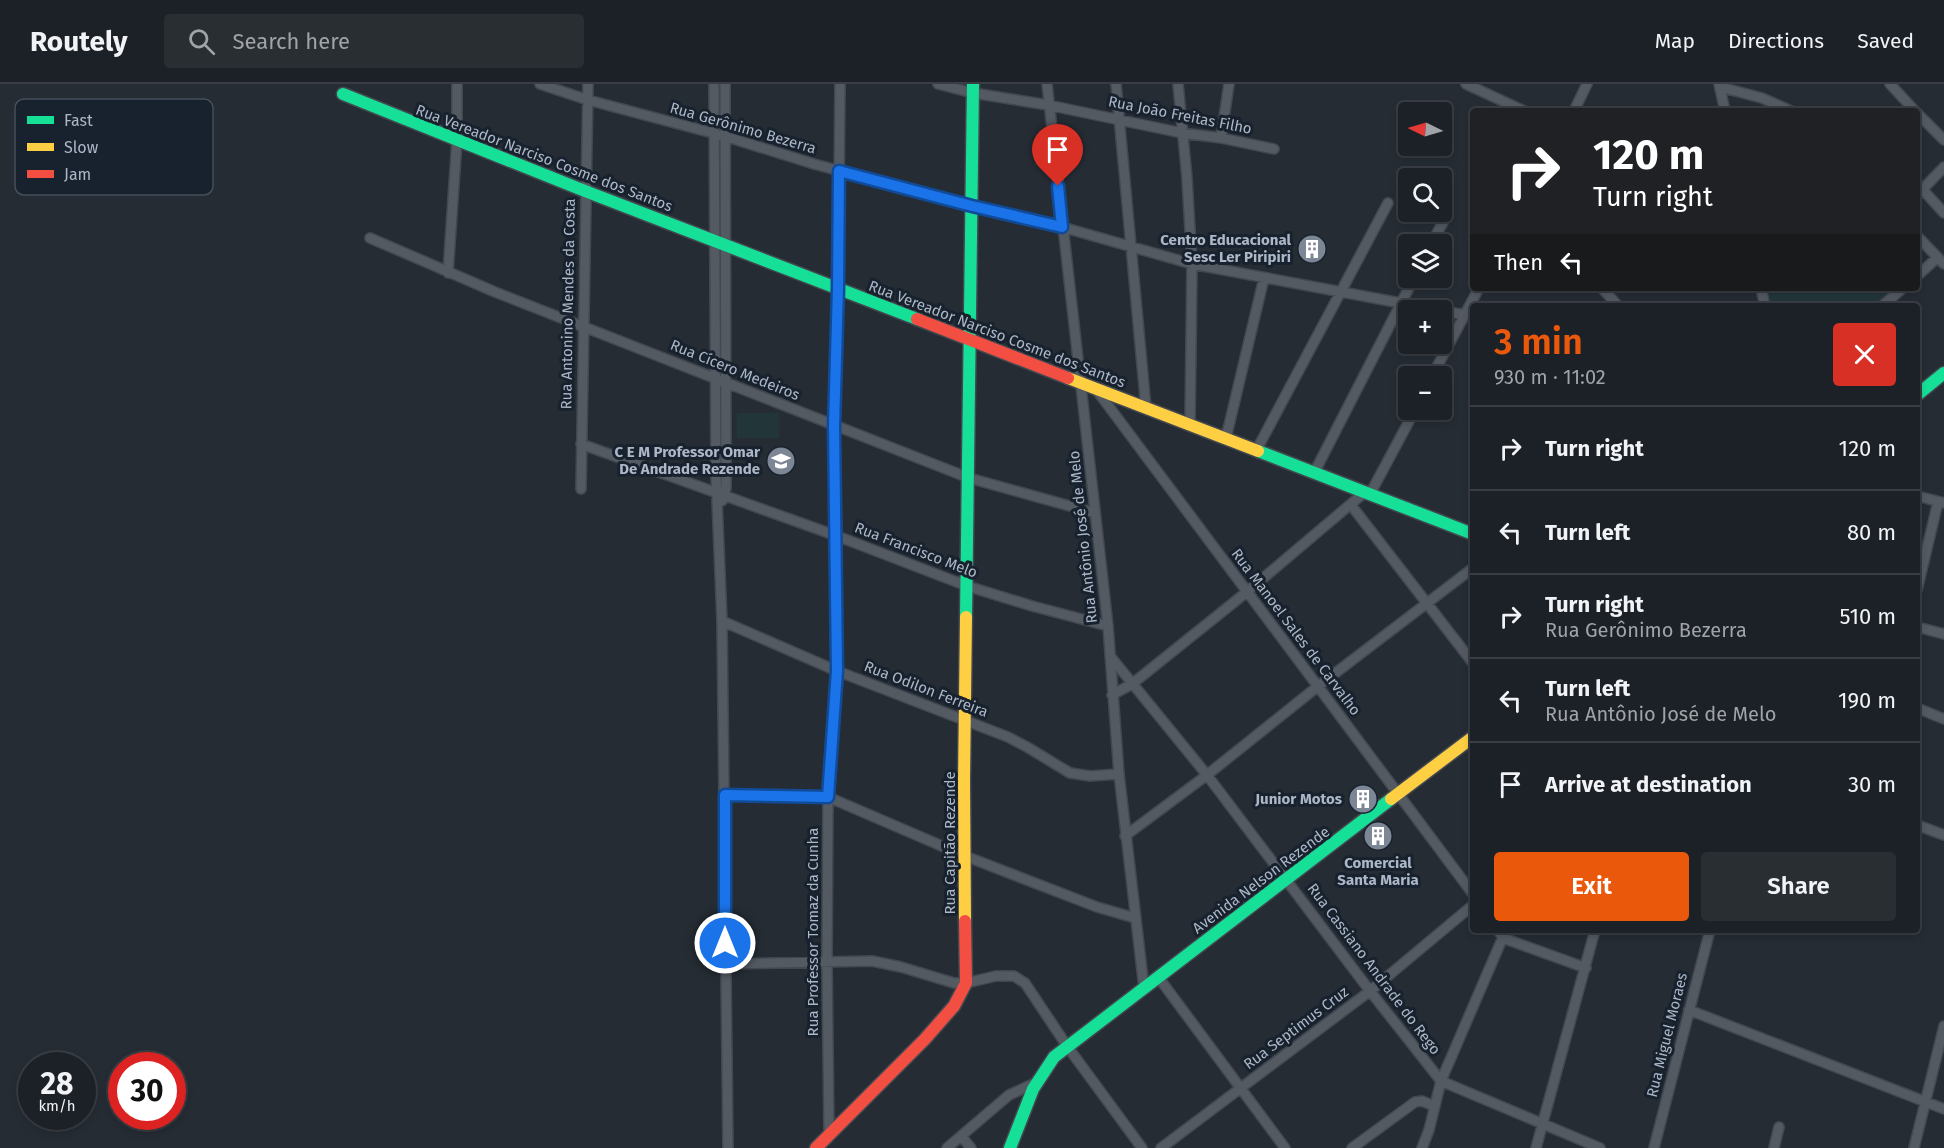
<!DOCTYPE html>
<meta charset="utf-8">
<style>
:root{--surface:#1c2127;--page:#292e33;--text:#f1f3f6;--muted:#a0a3a7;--line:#3a3e44;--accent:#ea580c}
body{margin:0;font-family:"Fira Sans",sans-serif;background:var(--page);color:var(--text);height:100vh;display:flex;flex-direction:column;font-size:22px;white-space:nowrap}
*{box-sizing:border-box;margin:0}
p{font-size:20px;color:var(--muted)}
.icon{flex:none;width:33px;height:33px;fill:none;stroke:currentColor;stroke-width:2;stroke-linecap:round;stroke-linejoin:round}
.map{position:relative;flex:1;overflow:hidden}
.details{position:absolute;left:1470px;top:219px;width:450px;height:630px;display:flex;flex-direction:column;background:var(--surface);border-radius:6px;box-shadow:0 3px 9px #0003,0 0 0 2px var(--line)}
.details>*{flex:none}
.hud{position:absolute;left:1470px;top:24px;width:450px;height:183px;border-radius:6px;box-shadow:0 3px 9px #0003,0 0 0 2px var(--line);background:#202124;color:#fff;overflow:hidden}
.needle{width:39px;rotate:275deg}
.tools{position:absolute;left:1398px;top:18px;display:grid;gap:12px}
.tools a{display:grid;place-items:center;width:54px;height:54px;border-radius:6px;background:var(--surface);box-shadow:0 3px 9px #0003,0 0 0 2px var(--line);font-size:30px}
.speed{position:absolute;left:18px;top:968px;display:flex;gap:12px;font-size:30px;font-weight:700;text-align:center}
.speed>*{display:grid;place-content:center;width:78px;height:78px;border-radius:50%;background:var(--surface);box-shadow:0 3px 9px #0003,0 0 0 2px var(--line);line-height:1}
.speed small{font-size:15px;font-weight:400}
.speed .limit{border:9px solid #d22;background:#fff;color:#111}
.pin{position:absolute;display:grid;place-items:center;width:51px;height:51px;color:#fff;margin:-62px -26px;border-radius:50% 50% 50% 0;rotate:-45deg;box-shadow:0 0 6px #0007}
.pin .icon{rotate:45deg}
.me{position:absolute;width:66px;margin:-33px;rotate:0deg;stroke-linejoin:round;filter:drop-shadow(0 0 4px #0008)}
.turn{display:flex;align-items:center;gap:21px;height:126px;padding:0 24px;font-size:27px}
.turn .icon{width:78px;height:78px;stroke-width:2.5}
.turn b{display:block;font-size:42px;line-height:51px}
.then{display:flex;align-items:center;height:57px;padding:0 24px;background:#0003;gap:12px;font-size:22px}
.round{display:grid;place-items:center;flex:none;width:63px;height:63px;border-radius:6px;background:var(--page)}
.overview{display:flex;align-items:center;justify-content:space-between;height:102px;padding:0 24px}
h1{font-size:36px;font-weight:600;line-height:45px;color:var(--accent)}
.action{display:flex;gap:12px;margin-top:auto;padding:12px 24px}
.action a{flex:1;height:69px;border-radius:6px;background:var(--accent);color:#fff;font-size:24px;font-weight:600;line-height:69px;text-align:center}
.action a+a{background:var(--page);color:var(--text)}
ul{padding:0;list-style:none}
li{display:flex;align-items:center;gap:18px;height:84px;padding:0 24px;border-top:2px solid var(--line)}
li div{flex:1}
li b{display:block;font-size:22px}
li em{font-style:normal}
header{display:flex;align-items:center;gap:36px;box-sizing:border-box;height:84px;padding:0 30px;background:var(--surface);border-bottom:2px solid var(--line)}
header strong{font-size:28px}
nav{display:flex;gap:33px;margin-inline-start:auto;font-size:21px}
.search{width:420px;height:54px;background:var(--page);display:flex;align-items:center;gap:15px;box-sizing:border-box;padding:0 21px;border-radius:6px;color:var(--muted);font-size:22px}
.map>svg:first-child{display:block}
.green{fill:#22363a}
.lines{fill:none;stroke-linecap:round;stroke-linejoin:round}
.street-casing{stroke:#424850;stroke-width:12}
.fast-casing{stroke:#424850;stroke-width:15}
.slow-casing{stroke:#424850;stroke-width:15}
.jam-casing{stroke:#424850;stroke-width:15}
.street{stroke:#545a62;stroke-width:9}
.fast{stroke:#16e098;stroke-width:12}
.slow{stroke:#ffcf43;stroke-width:12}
.jam{stroke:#f24e42;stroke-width:12}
.route-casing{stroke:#114b97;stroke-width:15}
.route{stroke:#1a73e8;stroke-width:10}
.labels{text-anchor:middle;stroke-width:6;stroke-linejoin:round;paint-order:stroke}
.street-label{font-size:15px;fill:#acb7c7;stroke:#18222e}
.poi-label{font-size:15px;font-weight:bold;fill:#acb7c7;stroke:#18222e;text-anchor:end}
.key{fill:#18222e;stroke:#444f5c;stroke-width:1.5}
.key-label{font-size:16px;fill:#acb7c7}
</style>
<header>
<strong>Routely</strong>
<div class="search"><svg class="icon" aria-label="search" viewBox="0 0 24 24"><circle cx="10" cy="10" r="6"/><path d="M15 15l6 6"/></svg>Search here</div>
<nav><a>Map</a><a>Directions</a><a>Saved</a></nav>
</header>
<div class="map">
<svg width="1944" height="1064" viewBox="0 0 1944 1064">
<rect width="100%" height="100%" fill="#252c34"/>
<path class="green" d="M 1767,204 L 1900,204 L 1879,222 L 1771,222 Z
M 737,329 L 779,329 L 779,354 L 737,354 Z"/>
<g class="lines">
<g class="street-casing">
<path id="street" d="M 540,0 L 588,16 L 724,52 L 814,80 L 972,122 L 1062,143 L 1192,180 L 1465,231
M 714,0 L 716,392 L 722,537 L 728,1064
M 938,0 L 973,9 L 1048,21 L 1182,49 L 1221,54 L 1274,65
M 1047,0 L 1108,542 L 1119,690 L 1144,904
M 1116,0 L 1146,324
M 1178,0 L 1187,94 L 1192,180 L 1190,340
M 1466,0 L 1524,27
M 1719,0 L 1725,27
M 1890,0 L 1915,27
M 1720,3 L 1762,14 L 1791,27
M 1574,27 L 1587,0
M 1917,29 L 1944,56
M 1221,54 L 1229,0
M 1923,106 L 1944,129
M 1917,111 L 1944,83
M 1917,152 L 1944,180
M 370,154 L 495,208 L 969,394 L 1095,429
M 1431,160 L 1447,131
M 448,189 L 457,56 L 457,0
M 1917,192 L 1937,174
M 1602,204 L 1618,222
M 1761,204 L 1765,222
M 1882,222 L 1903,204
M 1432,292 L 1479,204
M 1095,304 L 1473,810
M 1226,354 L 1264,194
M 581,360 L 837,452 L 967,502 L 1032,522 L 1108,542
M 1256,367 L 1388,119
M 1314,389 L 1414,194
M 581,405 L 588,0
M 1370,410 L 1415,326
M 1917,412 L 1944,419
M 722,417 L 726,404 L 726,386 L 725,0
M 1351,421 L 1473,579
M 1917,506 L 1938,418
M 722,537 L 837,587 L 1008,653 L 1027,663 L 1070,689 L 1090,692 L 1119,690
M 1917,543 L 1944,550
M 1110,572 L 1207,691 L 1370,907 L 1441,997 L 1600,1064
M 1112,611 L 1132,600 L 1248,507 L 1365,408
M 1917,624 L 1944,635
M 725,711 L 828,713 L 965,772 L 1097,823 L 1135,834
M 1917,741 L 1944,751
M 1125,752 L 1207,691 L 1317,603 L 1473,484
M 1498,846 L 1503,854 L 1586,884
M 725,880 L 872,877 L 901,883 L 954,899 L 966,899 L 996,892 L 1014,892 L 1025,899 L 1067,962 L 1142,1064
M 1159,894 L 1285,1064
M 1689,926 L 1944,1025
M 829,1048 L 827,877 L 828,713 L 837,587 L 837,452 L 834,342 L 838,204 L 840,0
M 961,1052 L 971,1064
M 947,1064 L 1009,1011 L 1035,999
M 1161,1064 L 1370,907 L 1473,821
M 1352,1064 L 1415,1018 L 1422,1017 L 1434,1022
M 1422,1064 L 1429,1046 L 1441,997 L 1506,846
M 1536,1064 L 1595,846
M 1654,1064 L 1710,846
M 1774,1064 L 1779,1043
M 1914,1064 L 1944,942"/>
</g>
<g class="fast-casing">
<path id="fast" d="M 343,10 L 585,107 L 917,235
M 1917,311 L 1944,289
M 1258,367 L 1473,450
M 966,533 L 973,0
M 1010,1064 L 1033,1005 L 1054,973 L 1391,715"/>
</g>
<g class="slow-casing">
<path id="slow" d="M 1068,294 L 1258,367
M 1391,715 L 1473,653
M 965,837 L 964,697 L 966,533"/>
</g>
<g class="jam-casing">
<path id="jam" d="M 917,235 L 1068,294
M 816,1064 L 925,955 L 954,922 L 966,899 L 965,837"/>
</g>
<use href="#street" class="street"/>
<use href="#fast" class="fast"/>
<use href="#slow" class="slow"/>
<use href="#jam" class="jam"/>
</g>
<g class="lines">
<g class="route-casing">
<path id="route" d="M 725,859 L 725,711 L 828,713 L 837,587 L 834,342 L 838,204 L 839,87 L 972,122 L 1062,143 L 1058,102"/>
</g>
<use href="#route" class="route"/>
</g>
<defs>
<g id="building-disc" transform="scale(1.5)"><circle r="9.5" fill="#7d8694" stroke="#18222e"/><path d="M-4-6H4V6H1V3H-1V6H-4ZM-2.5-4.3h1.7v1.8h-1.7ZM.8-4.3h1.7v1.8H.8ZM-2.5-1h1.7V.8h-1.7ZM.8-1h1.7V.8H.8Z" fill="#fff"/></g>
<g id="school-disc" transform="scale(1.5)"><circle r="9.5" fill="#7d8694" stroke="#18222e"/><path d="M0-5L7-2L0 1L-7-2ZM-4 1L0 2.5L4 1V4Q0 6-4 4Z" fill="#fff"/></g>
</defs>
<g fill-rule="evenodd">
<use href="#building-disc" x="1312" y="165"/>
<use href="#school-disc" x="781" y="377"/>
<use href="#building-disc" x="1363" y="715"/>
<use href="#building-disc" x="1378" y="752"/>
</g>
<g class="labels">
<g class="street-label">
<text transform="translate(1180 31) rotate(11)" y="5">Rua João Freitas Filho</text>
<text transform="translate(743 44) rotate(16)" y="5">Rua Gerônimo Bezerra</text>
<text transform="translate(544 74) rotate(21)" y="5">Rua Vereador Narciso Cosme dos Santos</text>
<text transform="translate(568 220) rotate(-89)" y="5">Rua Antonino Mendes da Costa</text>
<text transform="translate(997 250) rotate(21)" y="5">Rua Vereador Narciso Cosme dos Santos</text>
<text transform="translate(735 286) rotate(22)" y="5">Rua Cícero Medeiros</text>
<text transform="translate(1083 453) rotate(-96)" y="5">Rua Antônio José de Melo</text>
<text transform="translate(916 466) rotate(21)" y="5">Rua Francisco Melo</text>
<text transform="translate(1296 548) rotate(53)" y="5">Rua Manoel Sales de Carvalho</text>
<text transform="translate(926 605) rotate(21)" y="5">Rua Odilon Ferreira</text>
<text transform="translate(950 759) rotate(-90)" y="5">Rua Capitão Rezende</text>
<text transform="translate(1261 796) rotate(-37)" y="5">Avenida Nelson Rezende</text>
<text transform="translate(813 848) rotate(-90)" y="5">Rua Professor Tomaz da Cunha</text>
<text transform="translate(1374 885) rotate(53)" y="5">Rua Cassiano Andrade do Rego</text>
<text transform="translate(1296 944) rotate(-37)" y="5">Rua Septimus Cruz</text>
<text transform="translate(1667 951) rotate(-76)" y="5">Rua Miguel Moraes</text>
</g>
<g class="poi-label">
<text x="1291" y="161">Centro Educacional<tspan x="1291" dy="17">Sesc Ler Piripiri</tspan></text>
<text x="760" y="373">C E M Professor Omar<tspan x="760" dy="17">De Andrade Rezende</tspan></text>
<text x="1342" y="720">Junior Motos</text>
<text x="1378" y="784" text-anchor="middle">Comercial<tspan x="1378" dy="17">Santa Maria</tspan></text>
</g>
</g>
<rect x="15" y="15" width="198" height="96" rx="9" class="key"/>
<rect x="27" y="32" width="27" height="8" fill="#16e098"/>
<rect x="27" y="59" width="27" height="8" fill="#ffcf43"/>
<rect x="27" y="86" width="27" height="8" fill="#f24e42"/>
<g class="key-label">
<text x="64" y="42">Fast</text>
<text x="64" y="69">Slow</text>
<text x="64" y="96">Jam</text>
</g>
</svg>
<div class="tools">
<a><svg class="needle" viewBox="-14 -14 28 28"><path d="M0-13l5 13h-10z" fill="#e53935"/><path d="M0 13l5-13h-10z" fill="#a0a3a7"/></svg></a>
<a><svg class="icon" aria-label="search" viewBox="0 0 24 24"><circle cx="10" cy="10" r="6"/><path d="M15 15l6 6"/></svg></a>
<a><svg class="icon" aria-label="layers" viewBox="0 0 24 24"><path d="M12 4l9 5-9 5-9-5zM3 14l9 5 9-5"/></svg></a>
<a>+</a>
<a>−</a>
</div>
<div class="speed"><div>28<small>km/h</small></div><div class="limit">30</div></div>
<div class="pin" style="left:1058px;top:102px;background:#d93025"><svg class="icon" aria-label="arrive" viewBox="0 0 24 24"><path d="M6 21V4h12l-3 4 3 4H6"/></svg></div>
<svg class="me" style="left:725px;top:859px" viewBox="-20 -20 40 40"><circle r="17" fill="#1a73e8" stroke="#fff" stroke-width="3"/><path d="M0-11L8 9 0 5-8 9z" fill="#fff"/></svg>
<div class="hud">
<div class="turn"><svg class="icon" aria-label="right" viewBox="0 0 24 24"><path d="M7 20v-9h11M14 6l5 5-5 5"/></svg><div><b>120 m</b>Turn right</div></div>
<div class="then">Then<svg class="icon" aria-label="left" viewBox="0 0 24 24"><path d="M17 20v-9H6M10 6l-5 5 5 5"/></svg></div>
</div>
<section class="details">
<div class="overview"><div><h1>3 min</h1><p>930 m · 11:02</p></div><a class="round" style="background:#d93025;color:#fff"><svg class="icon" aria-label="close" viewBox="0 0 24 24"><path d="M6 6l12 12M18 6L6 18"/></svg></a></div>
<ul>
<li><svg class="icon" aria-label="right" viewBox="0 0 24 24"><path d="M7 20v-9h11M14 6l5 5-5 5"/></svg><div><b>Turn right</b></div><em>120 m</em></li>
<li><svg class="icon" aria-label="left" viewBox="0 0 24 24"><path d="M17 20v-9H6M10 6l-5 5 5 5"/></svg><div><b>Turn left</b></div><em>80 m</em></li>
<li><svg class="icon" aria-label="right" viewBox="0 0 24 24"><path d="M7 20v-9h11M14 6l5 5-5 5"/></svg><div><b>Turn right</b><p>Rua Gerônimo Bezerra</p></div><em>510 m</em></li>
<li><svg class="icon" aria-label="left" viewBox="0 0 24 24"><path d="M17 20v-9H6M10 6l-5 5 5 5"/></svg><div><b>Turn left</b><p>Rua Antônio José de Melo</p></div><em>190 m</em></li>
<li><svg class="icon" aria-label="arrive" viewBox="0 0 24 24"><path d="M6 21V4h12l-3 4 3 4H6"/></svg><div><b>Arrive at destination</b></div><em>30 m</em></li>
</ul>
<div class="action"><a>Exit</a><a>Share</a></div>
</section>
</div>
